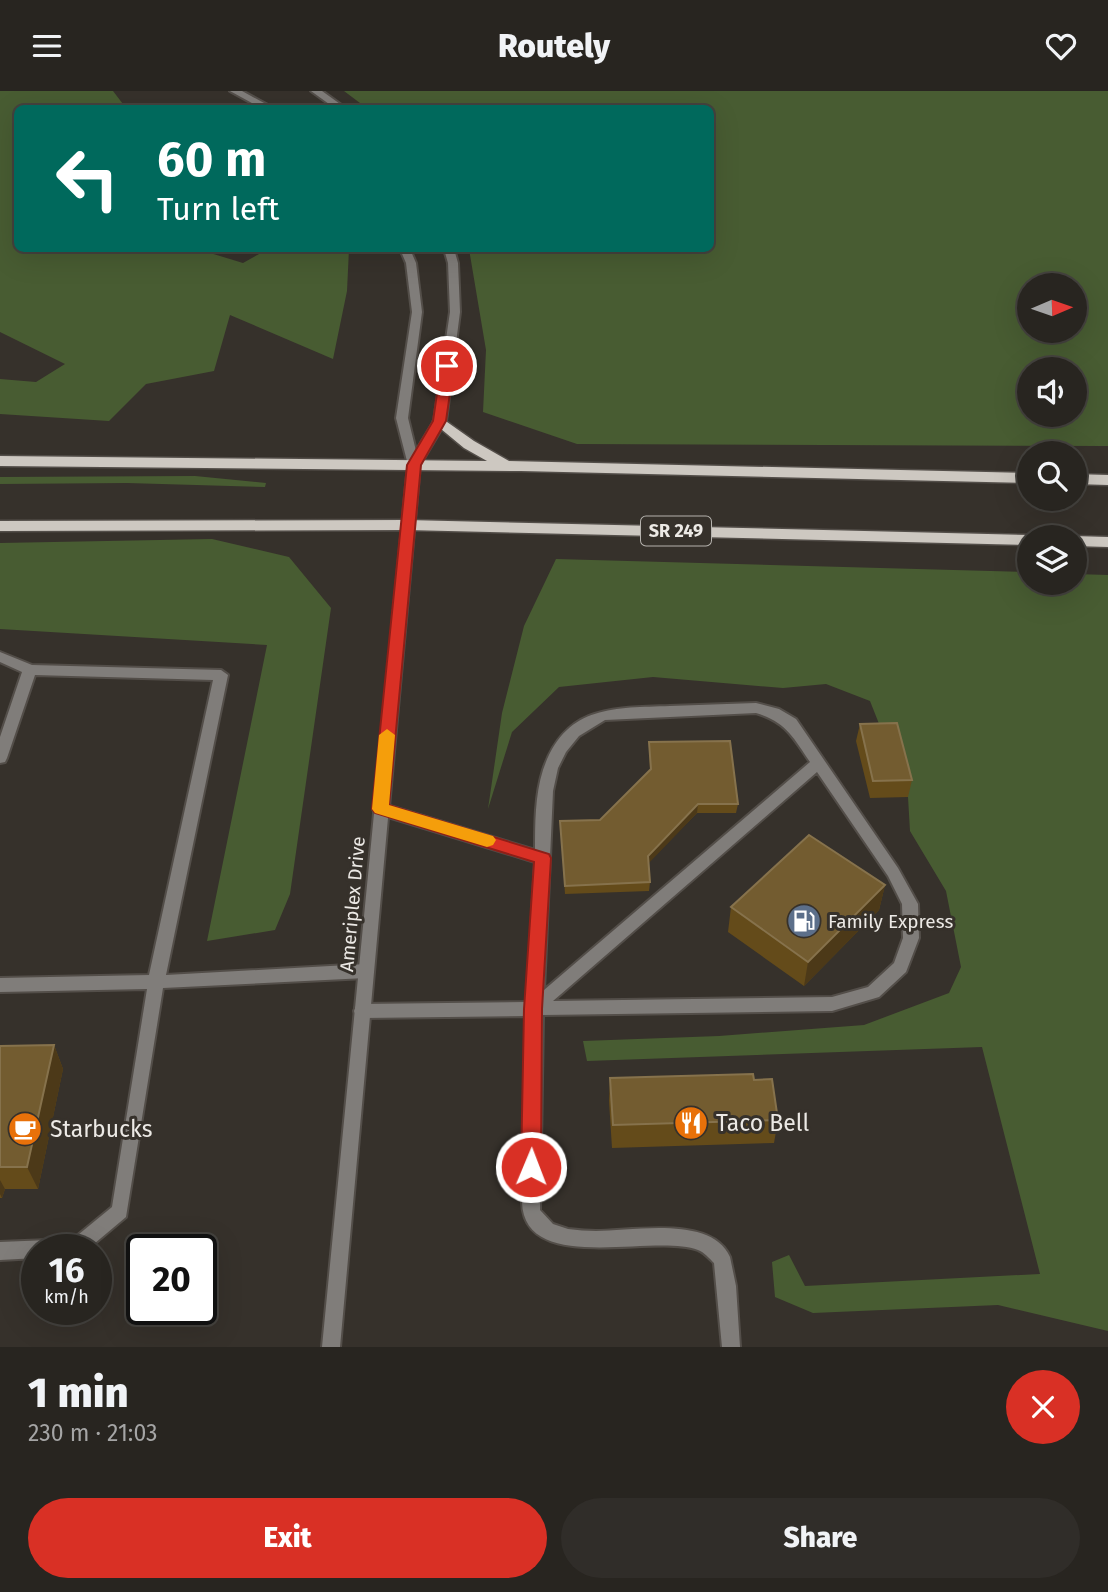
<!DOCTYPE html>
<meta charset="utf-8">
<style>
:root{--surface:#282520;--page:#302d29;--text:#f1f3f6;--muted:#a5a5a5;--line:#44423e;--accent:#d93025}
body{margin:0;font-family:"Fira Sans",sans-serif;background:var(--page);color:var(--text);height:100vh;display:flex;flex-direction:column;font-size:26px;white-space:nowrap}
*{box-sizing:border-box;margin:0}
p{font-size:23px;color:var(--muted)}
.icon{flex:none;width:38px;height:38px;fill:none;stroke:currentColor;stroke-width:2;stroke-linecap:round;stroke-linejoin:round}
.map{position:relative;height:1256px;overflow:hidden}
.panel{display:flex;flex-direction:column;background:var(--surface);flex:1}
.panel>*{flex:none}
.hud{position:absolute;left:14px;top:14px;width:700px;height:147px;border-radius:10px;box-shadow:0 7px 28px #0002,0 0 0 2px var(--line);background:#00695c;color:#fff;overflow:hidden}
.needle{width:46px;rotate:88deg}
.controls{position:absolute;left:1017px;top:182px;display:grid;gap:14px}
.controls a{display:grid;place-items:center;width:70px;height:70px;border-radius:50%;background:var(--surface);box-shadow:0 7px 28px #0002,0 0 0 2px var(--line);font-size:35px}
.speed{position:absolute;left:21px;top:1143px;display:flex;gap:14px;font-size:35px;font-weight:700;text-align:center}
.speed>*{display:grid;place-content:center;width:91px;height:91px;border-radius:50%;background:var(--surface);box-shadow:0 7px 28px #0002,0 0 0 2px var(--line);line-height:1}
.speed small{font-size:18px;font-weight:400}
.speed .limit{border:4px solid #111;border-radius:10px;background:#fff;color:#111}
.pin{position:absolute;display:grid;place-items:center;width:60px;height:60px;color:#fff;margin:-30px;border:4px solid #fff;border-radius:50%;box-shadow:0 2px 7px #0007}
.me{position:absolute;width:77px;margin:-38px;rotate:1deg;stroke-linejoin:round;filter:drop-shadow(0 0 5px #0008)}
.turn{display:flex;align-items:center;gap:24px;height:147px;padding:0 28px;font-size:32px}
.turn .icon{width:91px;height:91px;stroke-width:2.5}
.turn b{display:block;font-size:49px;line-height:60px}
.round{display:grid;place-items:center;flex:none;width:74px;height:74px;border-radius:37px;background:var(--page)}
.overview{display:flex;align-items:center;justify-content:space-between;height:119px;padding:0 28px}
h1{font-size:42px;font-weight:800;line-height:52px}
.cta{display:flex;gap:14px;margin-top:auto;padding:14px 28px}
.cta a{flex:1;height:80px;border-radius:42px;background:var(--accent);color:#fff;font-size:28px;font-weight:800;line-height:80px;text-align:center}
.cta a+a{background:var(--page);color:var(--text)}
header{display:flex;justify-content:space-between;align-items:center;height:91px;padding:0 28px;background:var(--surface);font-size:32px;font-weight:800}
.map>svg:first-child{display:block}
.green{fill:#485c32;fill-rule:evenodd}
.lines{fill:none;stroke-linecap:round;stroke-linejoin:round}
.service-casing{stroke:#534e49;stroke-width:4}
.minor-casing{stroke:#534e49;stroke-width:4}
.primary-casing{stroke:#534e49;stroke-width:3}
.service{fill:#807d7a;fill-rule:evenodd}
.minor{fill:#807d7a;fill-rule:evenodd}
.primary{fill:#cdc8c1;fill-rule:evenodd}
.wall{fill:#644b1a}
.shaded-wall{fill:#4c3918}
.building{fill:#735c30;stroke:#86724c;stroke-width:2}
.route{fill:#d93025;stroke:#8d1f18;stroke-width:2}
.slow{fill:#f59e0b}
.labels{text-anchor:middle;stroke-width:6;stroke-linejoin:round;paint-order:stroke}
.shield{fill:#36312b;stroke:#b5b2ad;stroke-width:2}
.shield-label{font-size:18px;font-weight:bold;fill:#ece9e5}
.street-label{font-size:19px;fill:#ece9e5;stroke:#36312b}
.poi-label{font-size:19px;fill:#ece9e5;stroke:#36312b;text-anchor:start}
.near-poi-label{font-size:23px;fill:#ece9e5;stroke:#36312b;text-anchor:start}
</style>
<header><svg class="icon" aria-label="menu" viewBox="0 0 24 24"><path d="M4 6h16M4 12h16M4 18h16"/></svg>Routely<svg class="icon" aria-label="heart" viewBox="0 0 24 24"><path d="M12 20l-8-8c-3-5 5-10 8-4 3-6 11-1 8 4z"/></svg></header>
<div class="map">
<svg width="1108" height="1256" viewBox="0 0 1108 1256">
<rect width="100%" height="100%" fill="#36312b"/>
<path class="green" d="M 0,0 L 113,0 L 126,17 L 18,18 L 18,158 L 197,158 L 243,172 L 268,158 L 349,158 L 347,200 L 333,268 L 230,224 L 214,280 L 146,293 L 109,330 L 0,323 L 0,288 L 36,291 L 65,273 L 0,241 Z
M 344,0 L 1108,0 L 1108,355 L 577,353 L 483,321 L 486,259 L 469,158 L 710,158 L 710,18 L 368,18 ZM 1074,194 L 1074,240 L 1029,240 L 1029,194 ZM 1074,278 L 1074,324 L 1029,324 L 1029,278 Z
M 195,385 L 266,392 L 265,396 L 127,392 L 0,393 L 0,386 Z
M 212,448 L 289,466 L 331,517 L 290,803 L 275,839 L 207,850 L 267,554 L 0,538 L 0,452 Z
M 556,468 L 1029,481 L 1029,492 L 1074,492 L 1075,483 L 1108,484 L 1108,1240 L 998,1214 L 813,1222 L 775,1206 L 772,1171 L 789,1164 L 805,1195 L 1040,1183 L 982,956 L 587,970 L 583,950 L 719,945 L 864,934 L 949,902 L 961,876 L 946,800 L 910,740 L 908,706 L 870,610 L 826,593 L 783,597 L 653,586 L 559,596 L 512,641 L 488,718 L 502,622 L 524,535 Z"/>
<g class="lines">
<g class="service-casing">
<path id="service" d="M 0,561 L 32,574 L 221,579 L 228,584 L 166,884 L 366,873 L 372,875 L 374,880 L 372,885 L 366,887 L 163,897 L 126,1126 L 88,1158 L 37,1158 L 37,1167 L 0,1169 L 0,1151 L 73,1148 L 112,1116 L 147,898 L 0,901 L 0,887 L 149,884 L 213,589 L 35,584 L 7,667 L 5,671 L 0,672 L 0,646 L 22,581 L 0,571 Z
M 756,612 L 779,618 L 796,628 L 898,777 L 918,813 L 919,847 L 906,881 L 879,906 L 832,920 L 543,924 L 540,1119 L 553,1133 L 568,1138 C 577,1139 587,1140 596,1140 C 632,1140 712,1124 730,1166 L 736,1195 L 740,1256 L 722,1256 L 714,1172 C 710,1168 704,1161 698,1159 C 654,1142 524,1185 522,1111 L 527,925 L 362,927 L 356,925 L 354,920 L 356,915 L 362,913 L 527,911 L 535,771 L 375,722 L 373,718 L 375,714 L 380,712 L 535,759 C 535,733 535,704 543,679 C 565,614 613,617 670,615 C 699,614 727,613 756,612 ZM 756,622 C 786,631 793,646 810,671 L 544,899 L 553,700 L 558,677 L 566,661 L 579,645 L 605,629 ZM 817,681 L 888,785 L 902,813 L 903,847 L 894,872 L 868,896 L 832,906 L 553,910 Z"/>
</g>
<g class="minor-casing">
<path id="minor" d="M 230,0 L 242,0 L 275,18 L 263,18 Z
M 311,0 L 322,0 L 347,18 L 336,18 Z
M 400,158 L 410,158 L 416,172 L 422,221 L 408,327 L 416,360 L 434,330 L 450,221 L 448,172 L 444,158 L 454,158 L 458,172 L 460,221 L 446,330 L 420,374 L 340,1256 L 322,1256 L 408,374 L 396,327 L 412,221 L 406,172 Z"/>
</g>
<g class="primary-casing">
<path id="primary" d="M 440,326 L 474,350 L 509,370 L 1029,382 L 1029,392 L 521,380 L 0,375 L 0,365 L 487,370 L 464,357 L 435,333 L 433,330 Z
M 1074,383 L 1108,384 L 1108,394 L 1074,393 Z
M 407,429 L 1029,444 L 1035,446 L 1029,446 L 1029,454 L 407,439 L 0,440 L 0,430 Z
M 1074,445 L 1108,446 L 1108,456 L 1074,455 L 1074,446 L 1069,446 Z"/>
</g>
<use href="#service" class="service"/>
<use href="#minor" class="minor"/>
<use href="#primary" class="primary"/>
</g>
<path class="wall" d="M 860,633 L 912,689 L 908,706 L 870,707 L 856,650 Z
M 649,651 L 738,713 L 736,722 L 697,722 L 648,772 L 650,791 L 649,800 L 565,803 L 560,730 L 600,729 L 650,679 Z
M 885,794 L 879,819 L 804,895 L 728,841 L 731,816 Z
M 54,954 L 63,978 L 38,1098 L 5,1098 L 2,1107 L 0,1107 L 0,955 Z
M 610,987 L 754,989 L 778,1029 L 774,1052 L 612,1057 L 609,1010 Z"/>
<path class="shaded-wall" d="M 698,713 L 697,722 L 647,774 L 648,765 Z
M 885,794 L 879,819 L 804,895 L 808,871 Z
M 54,954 L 63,978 L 38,1098 L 27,1076 Z
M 0,1089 L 5,1098 L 2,1107 L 0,1103 Z"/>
<path class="building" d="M 897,632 L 912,689 L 873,690 L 860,633 Z
M 730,650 L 738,713 L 698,713 L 648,765 L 650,791 L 565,795 L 560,730 L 600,729 L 651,678 L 649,651 Z
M 809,744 L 885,794 L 808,871 L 731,816 Z
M 54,954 L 27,1076 L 0,1076 L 0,955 Z
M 753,983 L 754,989 L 772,988 L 778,1029 L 613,1034 L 610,987 Z"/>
<path class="route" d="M 447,272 L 454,275 L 446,330 L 421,374 L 389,714 L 549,763 L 551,767 L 542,918 L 541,1076 L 538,1083 L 531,1085 L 524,1083 L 521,1076 L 524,918 L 534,771 L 375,722 L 372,718 L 407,374 L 433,330 L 441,275 Z"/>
<path class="slow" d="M 387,638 L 395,644 L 389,714 L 493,745 L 496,749 L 493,754 L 487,756 L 375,722 L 372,718 L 379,644 Z"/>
<defs>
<g id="fuel-disc" transform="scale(1.75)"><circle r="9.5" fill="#5c6f8a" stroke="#36312b"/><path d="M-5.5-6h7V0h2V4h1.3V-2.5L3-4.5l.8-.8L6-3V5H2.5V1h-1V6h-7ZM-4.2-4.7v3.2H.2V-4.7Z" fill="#fff"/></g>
<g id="restaurant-disc" transform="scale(1.75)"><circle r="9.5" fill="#e8710a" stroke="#36312b"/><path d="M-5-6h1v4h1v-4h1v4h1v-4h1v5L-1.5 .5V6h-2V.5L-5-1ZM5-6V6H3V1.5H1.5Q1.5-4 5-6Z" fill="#fff"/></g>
<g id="cafe-disc" transform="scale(1.75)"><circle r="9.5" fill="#e8710a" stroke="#36312b"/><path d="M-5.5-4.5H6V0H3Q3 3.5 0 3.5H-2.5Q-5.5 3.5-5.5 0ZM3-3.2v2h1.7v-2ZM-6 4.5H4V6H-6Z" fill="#fff"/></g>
</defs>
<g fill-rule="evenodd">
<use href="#fuel-disc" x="804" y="830"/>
<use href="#restaurant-disc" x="691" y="1032"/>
<use href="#cafe-disc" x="25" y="1038"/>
</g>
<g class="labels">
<rect class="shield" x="641" y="425.5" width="70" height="29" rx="5"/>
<g class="shield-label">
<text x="676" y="446">SR 249</text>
</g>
<g class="street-label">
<text transform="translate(352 813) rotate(-85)" y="7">Ameriplex Drive</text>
</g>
<g class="poi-label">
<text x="828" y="837">Family Express</text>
</g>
<g class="near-poi-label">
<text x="716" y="1040">Taco Bell</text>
<text x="50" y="1046">Starbucks</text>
</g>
</g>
</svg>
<div class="controls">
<a><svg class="needle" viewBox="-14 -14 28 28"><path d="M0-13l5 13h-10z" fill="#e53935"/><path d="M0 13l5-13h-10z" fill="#a5a5a5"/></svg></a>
<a><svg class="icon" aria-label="sound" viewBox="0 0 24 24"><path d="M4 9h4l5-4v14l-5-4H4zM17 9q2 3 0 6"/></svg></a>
<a><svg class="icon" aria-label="search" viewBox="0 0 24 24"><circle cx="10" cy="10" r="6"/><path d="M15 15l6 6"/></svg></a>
<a><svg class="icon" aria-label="layers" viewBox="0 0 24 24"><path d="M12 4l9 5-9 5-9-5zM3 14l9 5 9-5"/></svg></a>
</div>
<div class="speed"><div>16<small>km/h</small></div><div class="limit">20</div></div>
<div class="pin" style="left:447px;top:275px;background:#d93025"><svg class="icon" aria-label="arrive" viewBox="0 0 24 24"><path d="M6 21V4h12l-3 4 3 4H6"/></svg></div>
<svg class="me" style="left:531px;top:1076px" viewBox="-20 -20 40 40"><circle r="17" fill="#d93025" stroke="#fff" stroke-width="3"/><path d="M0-11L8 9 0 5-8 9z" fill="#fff"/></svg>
<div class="hud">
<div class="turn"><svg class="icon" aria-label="left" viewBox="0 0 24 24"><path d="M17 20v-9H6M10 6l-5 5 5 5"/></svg><div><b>60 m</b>Turn left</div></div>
</div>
</div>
<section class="panel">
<div class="overview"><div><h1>1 min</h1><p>230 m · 21:03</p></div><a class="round" style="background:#d93025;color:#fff"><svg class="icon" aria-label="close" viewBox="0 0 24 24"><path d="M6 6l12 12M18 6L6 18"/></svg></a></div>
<div class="cta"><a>Exit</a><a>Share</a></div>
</section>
